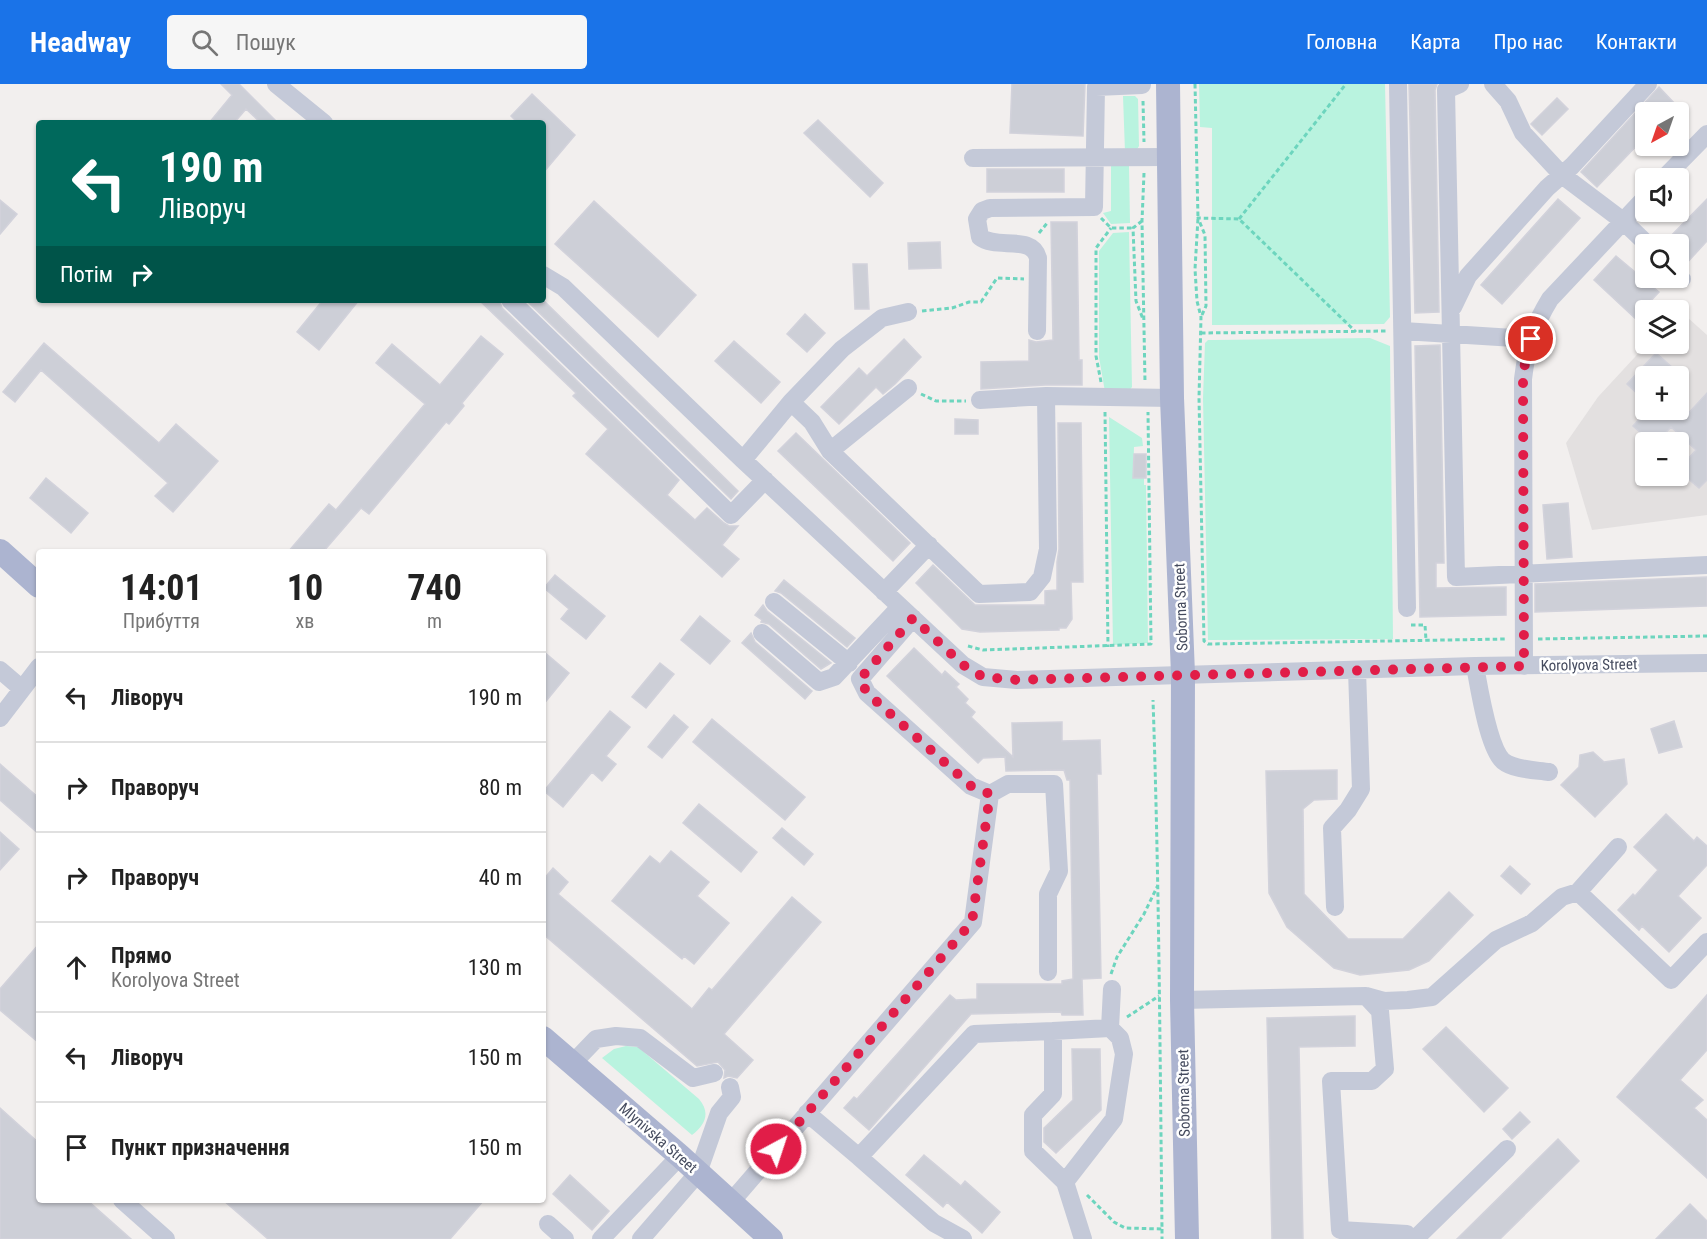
<!DOCTYPE html>
<html lang="uk">
<meta charset="utf-8">
<style>
:root{--surface:#fff;--page:#f6f6f6;--text:#222;--muted:#767676;--line:#e0e0e0;--accent:#1a73e8}
body{margin:0;font-family:"Roboto Condensed",sans-serif;background:var(--page);color:var(--text);height:100vh;display:flex;flex-direction:column;font-size:22px;white-space:nowrap}
*{box-sizing:border-box;margin:0}
p{font-size:20px;color:var(--muted)}
.icon{flex:none;width:33px;height:33px;fill:none;stroke:currentColor;stroke-width:2;stroke-linecap:round;stroke-linejoin:round}
.map{position:relative;flex:1;overflow:hidden}
.drawer{position:absolute;left:36px;top:465px;width:510px;height:654px;display:flex;flex-direction:column;background:var(--surface);border-radius:6px;box-shadow:0 2px 4px #0004}
.drawer>*{flex:none}
.top-card{position:absolute;left:36px;top:36px;width:510px;height:183px;border-radius:6px;box-shadow:0 2px 4px #0004;background:#00695c;color:#fff;overflow:hidden}
.needle{width:39px;rotate:220deg}
.buttons{position:absolute;left:1635px;top:18px;display:grid;gap:12px}
.buttons a{display:grid;place-items:center;width:54px;height:54px;border-radius:6px;background:var(--surface);box-shadow:0 2px 4px #0004;font-size:30px}
.pin{position:absolute;display:grid;place-items:center;width:51px;height:51px;color:#fff;margin:-26px;border:3px solid #fff;border-radius:50%;box-shadow:0 2px 6px #0007}
.me{position:absolute;width:66px;margin:-33px;rotate:40deg;stroke-linejoin:round;filter:drop-shadow(0 0 4px #0008)}
.turn{display:flex;align-items:center;gap:21px;height:126px;padding:0 24px;font-size:27px}
.turn .icon{width:78px;height:78px;stroke-width:2.5}
.turn b{display:block;font-size:42px;line-height:51px}
.then{display:flex;align-items:center;height:57px;padding:0 24px;background:#0003;gap:12px;font-size:22px}
.eta{display:flex;justify-content:space-evenly;align-items:center;height:102px;text-align:center}
.eta b{font-size:36px;font-weight:700;line-height:42px}
ul{padding:0;list-style:none}
li{display:flex;align-items:center;gap:18px;height:90px;padding:0 24px;border-top:2px solid var(--line)}
li div{flex:1}
li b{display:block;font-size:22px}
li em{font-style:normal}
header{display:flex;align-items:center;gap:36px;box-sizing:border-box;height:84px;padding:0 30px;background:var(--accent);color:#fff}
header strong{font-size:28px}
nav{display:flex;gap:33px;margin-inline-start:auto;font-size:21px}
.search{width:420px;height:54px;background:var(--page);display:flex;align-items:center;gap:15px;box-sizing:border-box;padding:0 21px;border-radius:6px;color:var(--muted);font-size:22px}
.map>svg:first-child{display:block}
.education{fill:#e3e0e0;fill-rule:evenodd}
.green{fill:#b9f3df}
.building{fill:#cdcfd7;stroke:#d2d2db;stroke-width:1.5}
.lines{fill:none;stroke-linecap:round;stroke-linejoin:round}
.path{stroke:#6dd5be;stroke-width:3;stroke-dasharray:4.5 3;stroke-linecap:butt}
.minor{stroke:#c4c9d8;stroke-width:18}
.major{stroke:#acb4d0;stroke-width:24}
.route{stroke:#e11d48;stroke-width:10;stroke-dasharray:0 18}
.labels{text-anchor:middle;stroke-width:5;stroke-linejoin:round;paint-order:stroke}
.street-label{font-size:15px;fill:#454b5e;stroke:#fff}
</style>
<header>
<strong>Headway</strong>
<div class="search"><svg class="icon" aria-label="search" viewBox="0 0 24 24"><circle cx="10" cy="10" r="6"/><path d="M15 15l6 6"/></svg>Пошук</div>
<nav><a>Головна</a><a>Карта</a><a>Про нас</a><a>Контакти</a></nav>
</header>
<div class="map">
<svg width="1707" height="1155" viewBox="0 0 1707 1155">
<rect width="100%" height="100%" fill="#f2efee"/>
<path class="education" d="M 1678,225 L 1707,251 L 1707,431 L 1592,446 L 1566,359 L 1598,313 L 1647,260 L 1678,260 ZM 1646,292 L 1678,292 L 1678,326 L 1646,326 ZM 1646,358 L 1678,358 L 1678,392 L 1646,392 Z"/>
<path class="green" d="M 1199,0 L 1385,0 L 1390,233 L 1384,240 L 1212,241 L 1212,44 L 1200,43 Z
M 1123,12 L 1135,12 L 1138,15 L 1139,62 L 1136,67 L 1125,68 Z
M 1111,79 L 1125,79 L 1129,82 L 1130,139 L 1111,140 L 1103,129 L 1111,127 Z
M 1129,148 L 1132,303 L 1128,308 L 1105,308 L 1099,273 L 1099,167 L 1113,149 Z
M 1370,254 L 1390,262 L 1393,555 L 1208,556 L 1203,314 L 1205,259 L 1208,256 L 1214,256 Z
M 1109,333 L 1142,354 L 1143,362 L 1134,363 L 1133,393 L 1144,394 L 1144,401 L 1146,401 L 1148,559 L 1113,561 Z
M 626,962 L 638,963 L 699,1015 C 711,1029 705,1041 692,1051 L 602,974 L 614,965 Z"/>
<path class="building" d="M 221,0 L 239,0 L 278,39 L 261,39 L 246,25 L 234,39 L 209,39 L 232,11 Z
M 1012,0 L 1085,0 L 1083,52 L 1010,49 Z
M 1409,0 L 1437,0 L 1435,6 L 1439,228 L 1415,229 Z
M 1659,3 L 1676,21 L 1668,28 L 1646,28 L 1646,52 L 1597,103 L 1581,88 Z
M 532,10 L 575,51 L 543,89 L 543,39 L 518,39 L 511,32 Z
M 1557,14 L 1568,25 L 1542,51 L 1531,40 Z
M 818,36 L 883,99 L 870,113 L 804,49 Z
M 987,85 L 1064,85 L 1064,108 L 987,108 Z
M 1558,115 L 1580,134 L 1502,220 L 1481,201 Z
M 1707,115 L 1707,157 L 1684,182 L 1678,180 L 1678,160 L 1663,160 Z
M 0,116 L 17,130 L 0,150 Z
M 594,117 L 696,211 L 658,253 L 555,160 Z
M 1051,138 L 1077,138 L 1079,276 L 1082,276 L 1082,301 L 1045,301 L 981,305 L 981,278 L 1029,277 L 1029,256 L 1036,258 L 1053,256 Z
M 940,158 L 941,184 L 909,185 L 908,159 Z
M 1616,172 L 1659,208 L 1644,224 L 1646,229 L 1638,237 L 1594,196 Z
M 853,180 L 867,180 L 869,225 L 855,225 Z
M 323,216 L 359,216 L 319,266 L 297,248 Z
M 479,216 L 499,216 L 502,224 L 679,396 L 667,411 L 695,436 L 707,424 L 724,439 L 729,442 L 738,442 L 722,461 L 739,475 L 722,493 L 586,370 L 608,345 L 573,312 L 576,309 Z
M 526,216 L 543,216 L 738,407 L 731,415 Z
M 805,230 L 825,249 L 807,268 L 787,250 Z
M 481,252 L 503,270 L 462,319 L 464,322 L 449,340 L 446,338 L 369,430 L 361,424 L 323,468 L 288,468 L 329,420 L 336,426 L 425,320 L 376,279 L 392,260 L 440,301 Z
M 904,255 L 921,273 L 895,300 L 883,310 L 876,303 L 839,340 L 821,323 L 859,284 L 867,292 Z
M 734,257 L 780,298 L 761,319 L 715,277 Z
M 44,259 L 159,359 L 176,340 L 218,377 L 173,428 L 155,412 L 168,399 L 41,286 L 15,318 L 3,308 Z
M 1440,261 L 1444,479 L 1436,479 L 1436,504 L 1506,503 L 1506,531 L 1420,533 L 1415,262 Z
M 1656,269 L 1682,292 L 1646,292 L 1646,318 L 1627,300 Z
M 1707,309 L 1707,396 L 1699,404 L 1678,386 L 1696,366 L 1671,343 L 1657,358 L 1651,358 L 1633,342 L 1648,326 L 1674,326 L 1684,334 Z
M 955,335 L 978,336 L 978,350 L 955,350 Z
M 1058,339 L 1081,339 L 1083,498 L 1071,498 L 1072,535 L 1066,544 L 1059,544 L 1059,546 L 980,548 L 962,545 L 916,499 L 933,481 L 975,521 L 1045,521 L 1045,507 L 1057,506 L 1057,478 L 1059,465 Z
M 796,349 L 910,459 L 893,477 L 778,367 Z
M 1134,370 L 1146,370 L 1146,394 L 1133,394 Z
M 46,394 L 88,429 L 71,449 L 30,414 Z
M 1568,419 L 1572,473 L 1547,475 L 1543,421 Z
M 555,491 L 605,532 L 586,555 L 561,535 L 569,525 L 544,504 Z
M 1707,493 L 1707,522 L 1535,528 L 1535,500 Z
M 784,496 L 855,554 L 847,563 L 781,509 L 775,507 Z
M 763,521 L 767,527 L 831,579 L 821,585 L 769,540 L 761,538 L 762,536 L 755,531 Z
M 700,532 L 730,557 L 710,580 L 681,556 Z
M 751,549 L 755,558 L 812,607 L 805,615 L 742,559 Z
M 914,564 L 942,591 L 945,587 L 959,600 L 956,603 L 968,615 L 965,619 L 975,628 L 971,633 L 1013,673 L 1012,639 L 1062,638 L 1062,657 L 1100,656 L 1101,690 L 1097,690 L 1101,894 L 1082,895 L 1083,931 L 1062,931 L 1061,928 L 971,930 L 869,1046 L 844,1024 L 854,1013 L 857,1015 L 950,911 L 956,916 L 977,915 L 977,900 L 1062,900 L 1062,897 L 1073,895 L 1070,696 L 1067,696 L 1064,686 L 1006,687 L 1005,673 L 983,674 L 978,679 L 887,592 Z
M 543,567 L 569,589 L 543,621 Z
M 660,579 L 674,590 L 646,624 L 632,613 Z
M 610,627 L 630,643 L 606,672 L 616,680 L 602,697 L 592,688 L 563,723 L 544,707 Z
M 674,631 L 688,643 L 662,674 L 648,663 Z
M 712,635 L 805,713 L 785,736 L 693,658 Z
M 1674,637 L 1682,663 L 1659,669 L 1651,645 Z
M 1593,668 L 1604,678 L 1624,675 L 1627,700 L 1595,733 L 1561,701 L 1579,683 L 1580,671 Z
M 0,680 L 39,714 L 39,750 L 0,716 Z
M 1337,686 L 1337,715 L 1314,716 L 1303,725 L 1304,810 L 1348,855 L 1403,855 L 1449,808 L 1473,831 L 1429,877 L 1409,886 L 1360,891 L 1334,884 L 1287,843 L 1269,809 L 1266,687 Z
M 699,720 L 757,768 L 741,788 L 683,739 Z
M 1666,730 L 1694,757 L 1697,753 L 1707,762 L 1707,781 L 1678,812 L 1701,834 L 1669,868 L 1642,842 L 1639,846 L 1618,826 L 1633,810 L 1635,812 L 1658,786 L 1634,763 Z
M 782,744 L 813,770 L 804,781 L 773,754 Z
M 0,748 L 19,765 L 0,786 Z
M 671,767 L 709,798 L 697,812 L 729,839 L 694,880 L 684,872 L 682,875 L 612,817 L 650,772 L 660,780 Z
M 1510,782 L 1530,800 L 1521,810 L 1501,792 Z
M 553,784 L 568,798 L 558,810 L 692,925 L 709,904 L 712,906 L 792,813 L 821,838 L 724,950 L 753,976 L 737,994 L 728,992 L 724,994 L 725,986 L 718,978 L 697,982 L 543,850 L 543,796 Z
M 39,860 L 39,959 L 0,926 L 0,905 Z
M 1707,911 L 1707,966 L 1680,996 L 1703,1016 L 1694,1024 L 1707,1036 L 1707,1094 L 1617,1013 Z
M 1355,932 L 1355,962 L 1299,963 L 1303,1155 L 1272,1155 L 1267,934 Z
M 1446,943 L 1508,1004 L 1484,1028 L 1423,965 Z
M 1072,965 L 1100,965 L 1101,1026 L 1056,1069 L 1044,1058 L 1044,1044 L 1073,1016 Z
M 0,1024 L 39,1059 L 39,1116 L 87,1116 L 131,1155 L 0,1155 Z
M 1520,1028 L 1530,1038 L 1512,1055 L 1503,1045 Z
M 1558,1055 L 1579,1077 L 1500,1155 L 1457,1155 Z
M 924,1071 L 961,1102 L 965,1097 L 1000,1128 L 982,1149 L 947,1118 L 943,1123 L 906,1091 Z
M 570,1091 L 609,1127 L 592,1146 L 553,1110 Z
M 223,1116 L 484,1116 L 450,1155 L 268,1155 Z
M 1690,1120 L 1707,1137 L 1707,1155 L 1656,1155 Z"/>
<g class="lines">
<path class="path" d="M 1195,0 L 1198,134 L 1195,185 L 1197,217 L 1201,233 L 1199,314 L 1204,557 L 1208,560 L 1507,555
M 1143,17 L 1144,58
M 1144,89 L 1142,137 L 1145,298
M 1101,134 L 1111,144 L 1133,144
M 1239,135 L 1346,0
M 1142,137 L 1133,144 L 1136,217 L 1143,235
M 1039,149 L 1048,138
M 922,227 L 952,224 L 969,218 L 981,218 L 997,194 L 1024,195
M 1202,231 L 1206,222 L 1205,151 L 1198,134 L 1239,135 L 1356,248
M 1201,249 L 1386,247
M 1101,298 L 1096,272 L 1096,164 L 1111,144
M 921,310 L 936,317 L 966,317
M 1105,328 L 1108,563
M 1411,541 L 1425,541 L 1426,556
M 1538,555 L 1707,552
M 968,562 L 983,566 L 1151,560 L 1148,328
M 1111,890 L 1117,873 L 1144,830 L 1158,801
M 1127,933 L 1159,912
M 1087,1111 L 1114,1138 L 1125,1144 L 1162,1145 C 1160,969 1159,792 1153,616
M 1162,1145 L 1162,1155"/>
<path class="minor" d="M 276,0 L 324,39
M 1398,0 L 1407,524
M 1460,0 L 1446,6 L 1456,493 L 1707,481
M 1493,0 L 1508,17 L 1523,49 L 1562,91 L 1623,137 L 1647,160
M 973,74 L 1169,73
M 1664,94 L 1707,50
M 543,191 L 563,203 L 743,376 L 963,581 L 983,593 L 1017,596 L 1475,582 L 1707,579
M 1678,191 L 1682,195
M 510,216 L 731,431 L 765,396
M 1453,223 L 1468,192 L 1547,104 L 1572,82 L 1648,0
M 1037,247 L 1038,174 C 1032,150 996,166 980,153 L 977,135 L 982,127 L 990,124 L 1094,123 L 1096,3 L 1142,1
M 1403,247 L 1531,255
M 980,316 L 1046,312 L 1172,314
M 791,318 L 812,338 L 830,367 L 979,510 L 1030,508 L 1042,493 L 1048,465 L 1046,312
M 830,367 L 908,304
M 743,376 L 791,318 L 842,265 L 882,234 L 908,228
M 884,508 L 929,461
M 774,518 L 849,579
M 762,549 L 819,598 L 834,593 L 900,523
M 1475,582 C 1479,603 1488,663 1503,677 C 1514,686 1536,686 1549,688
M 1524,582 L 1523,295 C 1527,262 1533,243 1550,215 L 1646,113
M 0,586 L 21,604
M 0,634 L 39,583
M 990,710 L 1008,700 L 1054,700 L 1059,787 L 1048,810 L 1048,888
M 1618,763 L 1578,808 L 1671,896 L 1707,858
M 1335,823 L 1332,744 L 1348,726 L 1361,705 L 1357,586
M 1366,912 L 1384,917 L 1408,916 L 1432,913 L 1496,856 L 1532,839 L 1562,813 L 1578,808
M 1182,916 L 1366,912 L 1380,927 L 1385,985 L 1372,997 L 1331,997 L 1340,1146 L 1407,1150 L 1411,1155
M 1110,944 L 1112,905
M 1053,947 L 1110,944 L 1120,954 L 1124,970 L 1114,1035 L 1065,1098
M 572,980 L 596,955 L 616,952 L 640,954 L 693,994 L 714,989
M 807,1029 L 859,1073 L 974,950 L 1053,947 L 1053,1010 L 1033,1031 L 1033,1067 L 1065,1098 L 1083,1155
M 859,1073 L 934,1139 L 963,1155
M 122,1116 L 166,1155
M 731,1118 L 973,838 L 990,710 L 971,702 L 867,609 L 860,595 L 913,534
M 548,1140 L 565,1155
M 601,1155 L 680,1072
M 641,1155 L 698,1089 L 719,1029 L 732,1013 L 730,1003
M 1415,1155 L 1507,1065"/>
<path class="major" d="M 1168,0 L 1172,314 L 1183,590 L 1182,916 L 1187,1155
M 0,467 L 39,502
M 543,954 L 680,1072 L 771,1155"/>
</g>
<g class="lines">
<path class="route" d="M 776,1065 L 972,838 L 990,710 L 971,702 L 867,609 L 860,595 L 913,534 L 963,581 L 983,593 L 1017,596 L 1524,582 L 1523,295 L 1527,263 L 1531,255"/>
</g>
<g class="labels">
<g class="street-label">
<text transform="translate(1181 523) rotate(-92)" y="5">Soborna Street</text>
<text transform="translate(1589 581) rotate(-1)" y="5">Korolyova Street</text>
<text transform="translate(1184 1009) rotate(-91)" y="5">Soborna Street</text>
<text transform="translate(658 1054) rotate(41)" y="5">Mlynivska Street</text>
</g>
</g>
</svg>
<div class="buttons">
<a><svg class="needle" viewBox="-14 -14 28 28"><path d="M0-13l5 13h-10z" fill="#e53935"/><path d="M0 13l5-13h-10z" fill="#767676"/></svg></a>
<a><svg class="icon" aria-label="sound" viewBox="0 0 24 24"><path d="M4 9h4l5-4v14l-5-4H4zM17 9q2 3 0 6"/></svg></a>
<a><svg class="icon" aria-label="search" viewBox="0 0 24 24"><circle cx="10" cy="10" r="6"/><path d="M15 15l6 6"/></svg></a>
<a><svg class="icon" aria-label="layers" viewBox="0 0 24 24"><path d="M12 4l9 5-9 5-9-5zM3 14l9 5 9-5"/></svg></a>
<a>+</a>
<a>−</a>
</div>
<div class="pin" style="left:1531px;top:255px;background:#d93025"><svg class="icon" aria-label="arrive" viewBox="0 0 24 24"><path d="M6 21V4h12l-3 4 3 4H6"/></svg></div>
<svg class="me" style="left:776px;top:1065px" viewBox="-20 -20 40 40"><circle r="17" fill="#e11d48" stroke="#fff" stroke-width="3"/><path d="M0-11L8 9 0 5-8 9z" fill="#fff"/></svg>
<div class="top-card">
<div class="turn"><svg class="icon" aria-label="left" viewBox="0 0 24 24"><path d="M17 20v-9H6M10 6l-5 5 5 5"/></svg><div><b>190 m</b>Ліворуч</div></div>
<div class="then">Потім<svg class="icon" aria-label="right" viewBox="0 0 24 24"><path d="M7 20v-9h11M14 6l5 5-5 5"/></svg></div>
</div>
<section class="drawer">
<div class="eta">
<div><b>14:01</b><p>Прибуття</p></div>
<div><b>10</b><p>хв</p></div>
<div><b>740</b><p>m</p></div>
</div>
<ul>
<li><svg class="icon" aria-label="left" viewBox="0 0 24 24"><path d="M17 20v-9H6M10 6l-5 5 5 5"/></svg><div><b>Ліворуч</b></div><em>190 m</em></li>
<li><svg class="icon" aria-label="right" viewBox="0 0 24 24"><path d="M7 20v-9h11M14 6l5 5-5 5"/></svg><div><b>Праворуч</b></div><em>80 m</em></li>
<li><svg class="icon" aria-label="right" viewBox="0 0 24 24"><path d="M7 20v-9h11M14 6l5 5-5 5"/></svg><div><b>Праворуч</b></div><em>40 m</em></li>
<li><svg class="icon" aria-label="ahead" viewBox="0 0 24 24"><path d="M12 20V5M6 11l6-6 6 6"/></svg><div><b>Прямо</b><p>Korolyova Street</p></div><em>130 m</em></li>
<li><svg class="icon" aria-label="left" viewBox="0 0 24 24"><path d="M17 20v-9H6M10 6l-5 5 5 5"/></svg><div><b>Ліворуч</b></div><em>150 m</em></li>
<li><svg class="icon" aria-label="arrive" viewBox="0 0 24 24"><path d="M6 21V4h12l-3 4 3 4H6"/></svg><div><b>Пункт призначення</b></div><em>150 m</em></li>
</ul>
</section>
</div>
